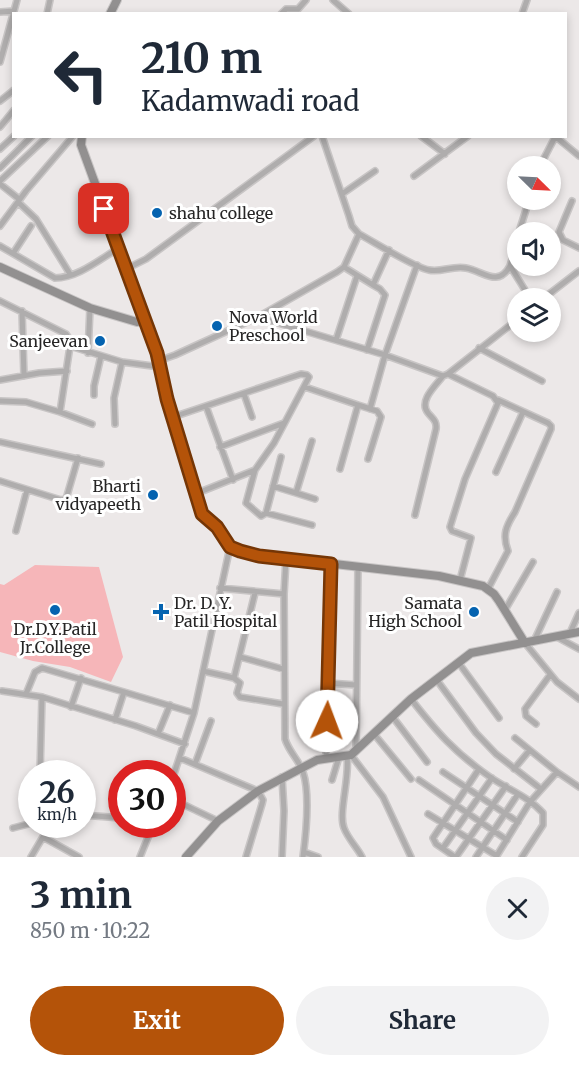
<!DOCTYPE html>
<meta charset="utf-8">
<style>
:root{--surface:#fff;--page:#f2f2f3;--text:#1f2937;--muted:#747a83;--accent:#b45309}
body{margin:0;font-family:Merriweather,serif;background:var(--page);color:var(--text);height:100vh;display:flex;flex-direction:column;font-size:22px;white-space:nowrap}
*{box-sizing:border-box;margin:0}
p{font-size:20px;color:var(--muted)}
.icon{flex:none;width:33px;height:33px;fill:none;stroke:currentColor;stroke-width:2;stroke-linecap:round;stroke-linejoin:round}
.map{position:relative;height:857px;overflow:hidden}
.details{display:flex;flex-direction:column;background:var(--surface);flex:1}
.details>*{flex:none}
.guide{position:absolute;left:12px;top:12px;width:555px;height:126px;border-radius:0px;box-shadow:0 3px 9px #0003;background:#fff;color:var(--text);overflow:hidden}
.needle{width:39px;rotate:114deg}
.controls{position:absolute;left:507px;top:156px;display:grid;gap:12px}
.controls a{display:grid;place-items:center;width:54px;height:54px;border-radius:50%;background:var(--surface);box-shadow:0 3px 9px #0003;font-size:30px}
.speed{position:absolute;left:18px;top:760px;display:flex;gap:12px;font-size:30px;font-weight:700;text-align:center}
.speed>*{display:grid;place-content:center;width:78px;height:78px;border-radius:50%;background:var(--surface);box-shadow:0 3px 9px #0003;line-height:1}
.speed small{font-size:15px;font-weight:400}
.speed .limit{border:9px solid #d22;background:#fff;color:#111}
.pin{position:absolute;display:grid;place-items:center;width:51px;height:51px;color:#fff;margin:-26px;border-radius:12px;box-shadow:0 3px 9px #0006}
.me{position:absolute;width:66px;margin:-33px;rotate:2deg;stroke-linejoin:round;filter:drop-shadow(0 0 4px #0008)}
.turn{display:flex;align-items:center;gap:21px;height:126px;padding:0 30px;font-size:27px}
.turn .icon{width:78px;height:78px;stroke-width:2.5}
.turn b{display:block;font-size:42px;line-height:51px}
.round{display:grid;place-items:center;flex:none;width:63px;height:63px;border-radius:32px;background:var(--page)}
.headline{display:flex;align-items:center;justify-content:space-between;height:102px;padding:0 30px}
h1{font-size:36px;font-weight:700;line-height:45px}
.cta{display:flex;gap:12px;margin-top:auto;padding:12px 30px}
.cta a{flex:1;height:69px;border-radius:36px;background:var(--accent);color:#fff;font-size:24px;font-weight:700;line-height:69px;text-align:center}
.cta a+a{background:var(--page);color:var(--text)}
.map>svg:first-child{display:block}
.green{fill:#f6b6b9}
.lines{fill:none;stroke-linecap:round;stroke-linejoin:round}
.street-casing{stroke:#c8c5c5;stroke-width:8}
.secondary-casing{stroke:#c8c5c5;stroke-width:10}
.street{stroke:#afadad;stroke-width:5}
.secondary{stroke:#929090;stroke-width:8}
.route-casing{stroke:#753606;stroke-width:15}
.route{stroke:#b45309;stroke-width:10}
.poi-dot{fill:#0563b0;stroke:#fff;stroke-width:2}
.labels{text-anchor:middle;stroke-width:6;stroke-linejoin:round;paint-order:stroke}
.poi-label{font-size:16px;fill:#262525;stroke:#fff;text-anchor:start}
</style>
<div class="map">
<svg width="579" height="857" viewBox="0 0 579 857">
<rect width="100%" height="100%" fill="#ece8e8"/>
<path class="green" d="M 35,565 L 99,567 L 123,657 L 111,682 L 70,667 L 33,661 L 0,652 L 0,584 L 4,585 Z"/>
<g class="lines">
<g class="street-casing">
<path id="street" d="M 333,0 L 349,14
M 0,12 L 14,11
M 47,14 L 50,0
M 281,14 L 286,9 L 298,9 L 306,0
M 522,14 L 527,0
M 0,62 L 17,0
M 0,101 L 14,90
M 0,127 L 14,110
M 322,136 L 349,216 L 352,226 L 359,234 C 374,242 415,268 429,270 C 441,273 453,265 466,268 C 483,271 498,288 510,266
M 421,136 L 445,154
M 555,136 L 579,156
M 0,149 L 14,136
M 540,166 L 555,137
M 0,168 L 32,136
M 414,176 L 468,136
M 0,181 L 48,136
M 0,184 L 19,199
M 342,194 L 375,171
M 572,201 L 559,232 L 563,240 L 579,248
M 18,202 L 36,219 L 70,274
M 0,226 L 26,191 L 73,136
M 519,232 L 529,200
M 518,239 L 510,266 L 530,298
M 0,246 L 55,278 C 78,278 100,259 119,248
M 14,252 L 31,226
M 344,267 L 373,285 L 389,250
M 126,269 L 146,259 L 314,136
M 544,298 L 579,271
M 0,301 L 66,334 L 70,340 L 70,346 L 60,412 L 26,402 L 0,401
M 22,311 L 24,376
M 258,317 L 337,272 L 344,267 L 359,234
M 336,340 L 357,276
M 70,346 L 122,362 L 160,367
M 479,348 L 542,381
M 367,350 L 385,295 L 380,289 L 373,285
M 88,353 L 90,308
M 158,361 L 175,355 L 258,317 L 385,355 L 443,376 L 448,374 L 518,319
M 448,374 L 493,396 L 498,403 L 465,479 L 450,527 L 452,531 L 471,538 L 460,580
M 0,380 L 39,373 L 67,371
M 305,387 L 358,405 L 340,469
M 244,394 L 252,417
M 94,395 L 94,386 L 101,356
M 358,405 L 377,411 L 381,417 L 368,459
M 206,406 L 233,480
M 370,409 L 385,355 L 417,265
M 60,412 L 92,424
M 173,417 L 301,374 L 307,375 L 309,377 L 274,443 L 255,470 L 195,494
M 115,424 L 114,398 L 122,362
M 312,441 L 296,493 L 315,499
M 0,442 L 101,464
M 220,447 L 284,423
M 255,470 L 246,503 L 261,516 L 266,513 L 312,525
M 496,472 L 523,412
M 0,481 L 61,500 L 66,499 L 78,458
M 273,486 L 296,493
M 266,513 L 281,457
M 415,515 L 436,429 C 437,421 433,419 428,413 C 418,401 436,385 443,376
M 16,531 L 27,490
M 220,588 L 284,594 L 286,559
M 488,589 L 508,551 C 502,535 506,526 515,512 L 551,429 L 551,426 L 548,423 L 498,400
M 284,594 L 285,739 C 289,752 299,760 303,772 C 310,793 306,834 303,857
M 505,610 L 533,562
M 570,633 L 579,613
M 557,637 L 579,649
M 534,641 L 557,592
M 525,643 L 557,682 L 579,699
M 240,657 L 283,669
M 458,662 L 499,718
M 203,671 L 234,678 L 255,593
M 234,678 L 240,683 L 237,693 L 240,697 L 283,704
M 436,679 L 476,733 L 496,754 L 541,789
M 328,683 L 356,685
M 2,691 L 42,697 L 136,726 L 185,744
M 124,692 L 194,713
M 26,694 L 35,672 L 42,668 L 124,692 L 115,720
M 411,699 C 436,731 455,753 490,777 C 507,789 529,797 543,813 L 543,825 L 522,857
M 71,707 L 81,678
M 392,716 L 427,762
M 536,724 L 526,716 L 525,709 L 550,675
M 158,734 L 170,705
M 374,734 L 411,779
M 515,738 L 557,772
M 356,750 L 358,566
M 351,755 L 383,797 L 411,857
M 347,756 C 350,778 338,813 344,828 C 348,839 357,847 362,857
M 180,758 L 258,791 L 263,800 L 262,804 L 246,857
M 326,758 L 331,564
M 195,764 L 211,721
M 514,769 L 529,751
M 443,772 L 518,822
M 40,774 L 42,697
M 282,777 L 284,811 L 282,857
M 172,780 L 194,713 L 230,547
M 332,780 L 339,757
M 419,780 L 507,840
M 172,799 L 218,821
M 428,814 L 497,856
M 82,815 L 122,818
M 13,828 L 32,823
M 43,837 L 79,857
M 443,848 L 492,778
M 304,852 L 318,857
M 31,857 L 50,825
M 140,857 L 153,825
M 455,857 L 436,844 L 433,838 L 479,769
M 456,857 L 506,786
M 476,857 L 518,794
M 496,857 L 530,802 L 557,772 L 579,787"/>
</g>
<g class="secondary-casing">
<path id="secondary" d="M 110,14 L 117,0
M 82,136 L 81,145 L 157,353 L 167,399 L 202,514 L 217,527 L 230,547 L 248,554 L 439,576 L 483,586 L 494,594 L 499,601 L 525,643
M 0,267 L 90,308 L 137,322 L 144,321
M 186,857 L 218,821 L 258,791 L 317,760 L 351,755 L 411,699 L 471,653 L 579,632"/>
</g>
<use href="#street" class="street"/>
<use href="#secondary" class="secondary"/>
</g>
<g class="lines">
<g class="route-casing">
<path id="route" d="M 104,209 L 157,353 L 167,399 L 202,514 L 217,527 L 230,547 L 240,551 L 259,556 L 331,564 L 327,721"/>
</g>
<use href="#route" class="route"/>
</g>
<g class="poi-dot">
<circle cx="157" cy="213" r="6"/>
<circle cx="217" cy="326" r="6"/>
<circle cx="100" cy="341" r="6"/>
<circle cx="153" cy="495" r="6"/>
<circle cx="55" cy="610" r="6"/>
<path d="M158 603h6v6h6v6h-6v6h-6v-6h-6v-6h6z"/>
<circle cx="474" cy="612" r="6"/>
</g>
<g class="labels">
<g class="poi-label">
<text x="169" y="219">shahu college</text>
<text x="229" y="323">Nova World<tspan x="229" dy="18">Preschool</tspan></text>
<text x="88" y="347" text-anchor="end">Sanjeevan</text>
<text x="141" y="492" text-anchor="end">Bharti<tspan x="141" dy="18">vidyapeeth</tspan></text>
<text x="174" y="609">Dr. D. Y.<tspan x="174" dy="18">Patil Hospital</tspan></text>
<text x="462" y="609" text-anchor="end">Samata<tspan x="462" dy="18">High School</tspan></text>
<text x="55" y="635" text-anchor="middle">Dr.D.Y.Patil<tspan x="55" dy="18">Jr.College</tspan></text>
</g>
</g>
</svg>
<div class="controls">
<a><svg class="needle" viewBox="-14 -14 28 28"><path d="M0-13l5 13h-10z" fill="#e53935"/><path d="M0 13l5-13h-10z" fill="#747a83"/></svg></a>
<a><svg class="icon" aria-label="sound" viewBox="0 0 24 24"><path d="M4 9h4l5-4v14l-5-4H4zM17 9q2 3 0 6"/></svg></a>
<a><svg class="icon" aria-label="layers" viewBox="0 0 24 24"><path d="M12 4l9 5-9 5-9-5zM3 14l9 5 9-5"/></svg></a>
</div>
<div class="speed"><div>26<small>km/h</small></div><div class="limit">30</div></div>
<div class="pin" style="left:104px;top:209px;background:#d93025"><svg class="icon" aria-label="arrive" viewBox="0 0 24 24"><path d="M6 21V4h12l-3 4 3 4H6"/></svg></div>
<svg class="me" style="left:327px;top:721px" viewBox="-20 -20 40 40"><circle r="19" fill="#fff"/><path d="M0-13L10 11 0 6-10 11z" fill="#b45309"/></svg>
<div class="guide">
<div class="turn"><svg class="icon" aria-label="left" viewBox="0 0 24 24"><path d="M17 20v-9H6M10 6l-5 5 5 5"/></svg><div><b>210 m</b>Kadamwadi road</div></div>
</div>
</div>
<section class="details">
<div class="headline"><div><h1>3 min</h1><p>850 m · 10:22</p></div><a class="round"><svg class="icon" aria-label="close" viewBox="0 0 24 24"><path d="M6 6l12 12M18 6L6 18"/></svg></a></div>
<div class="cta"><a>Exit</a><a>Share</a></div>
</section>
